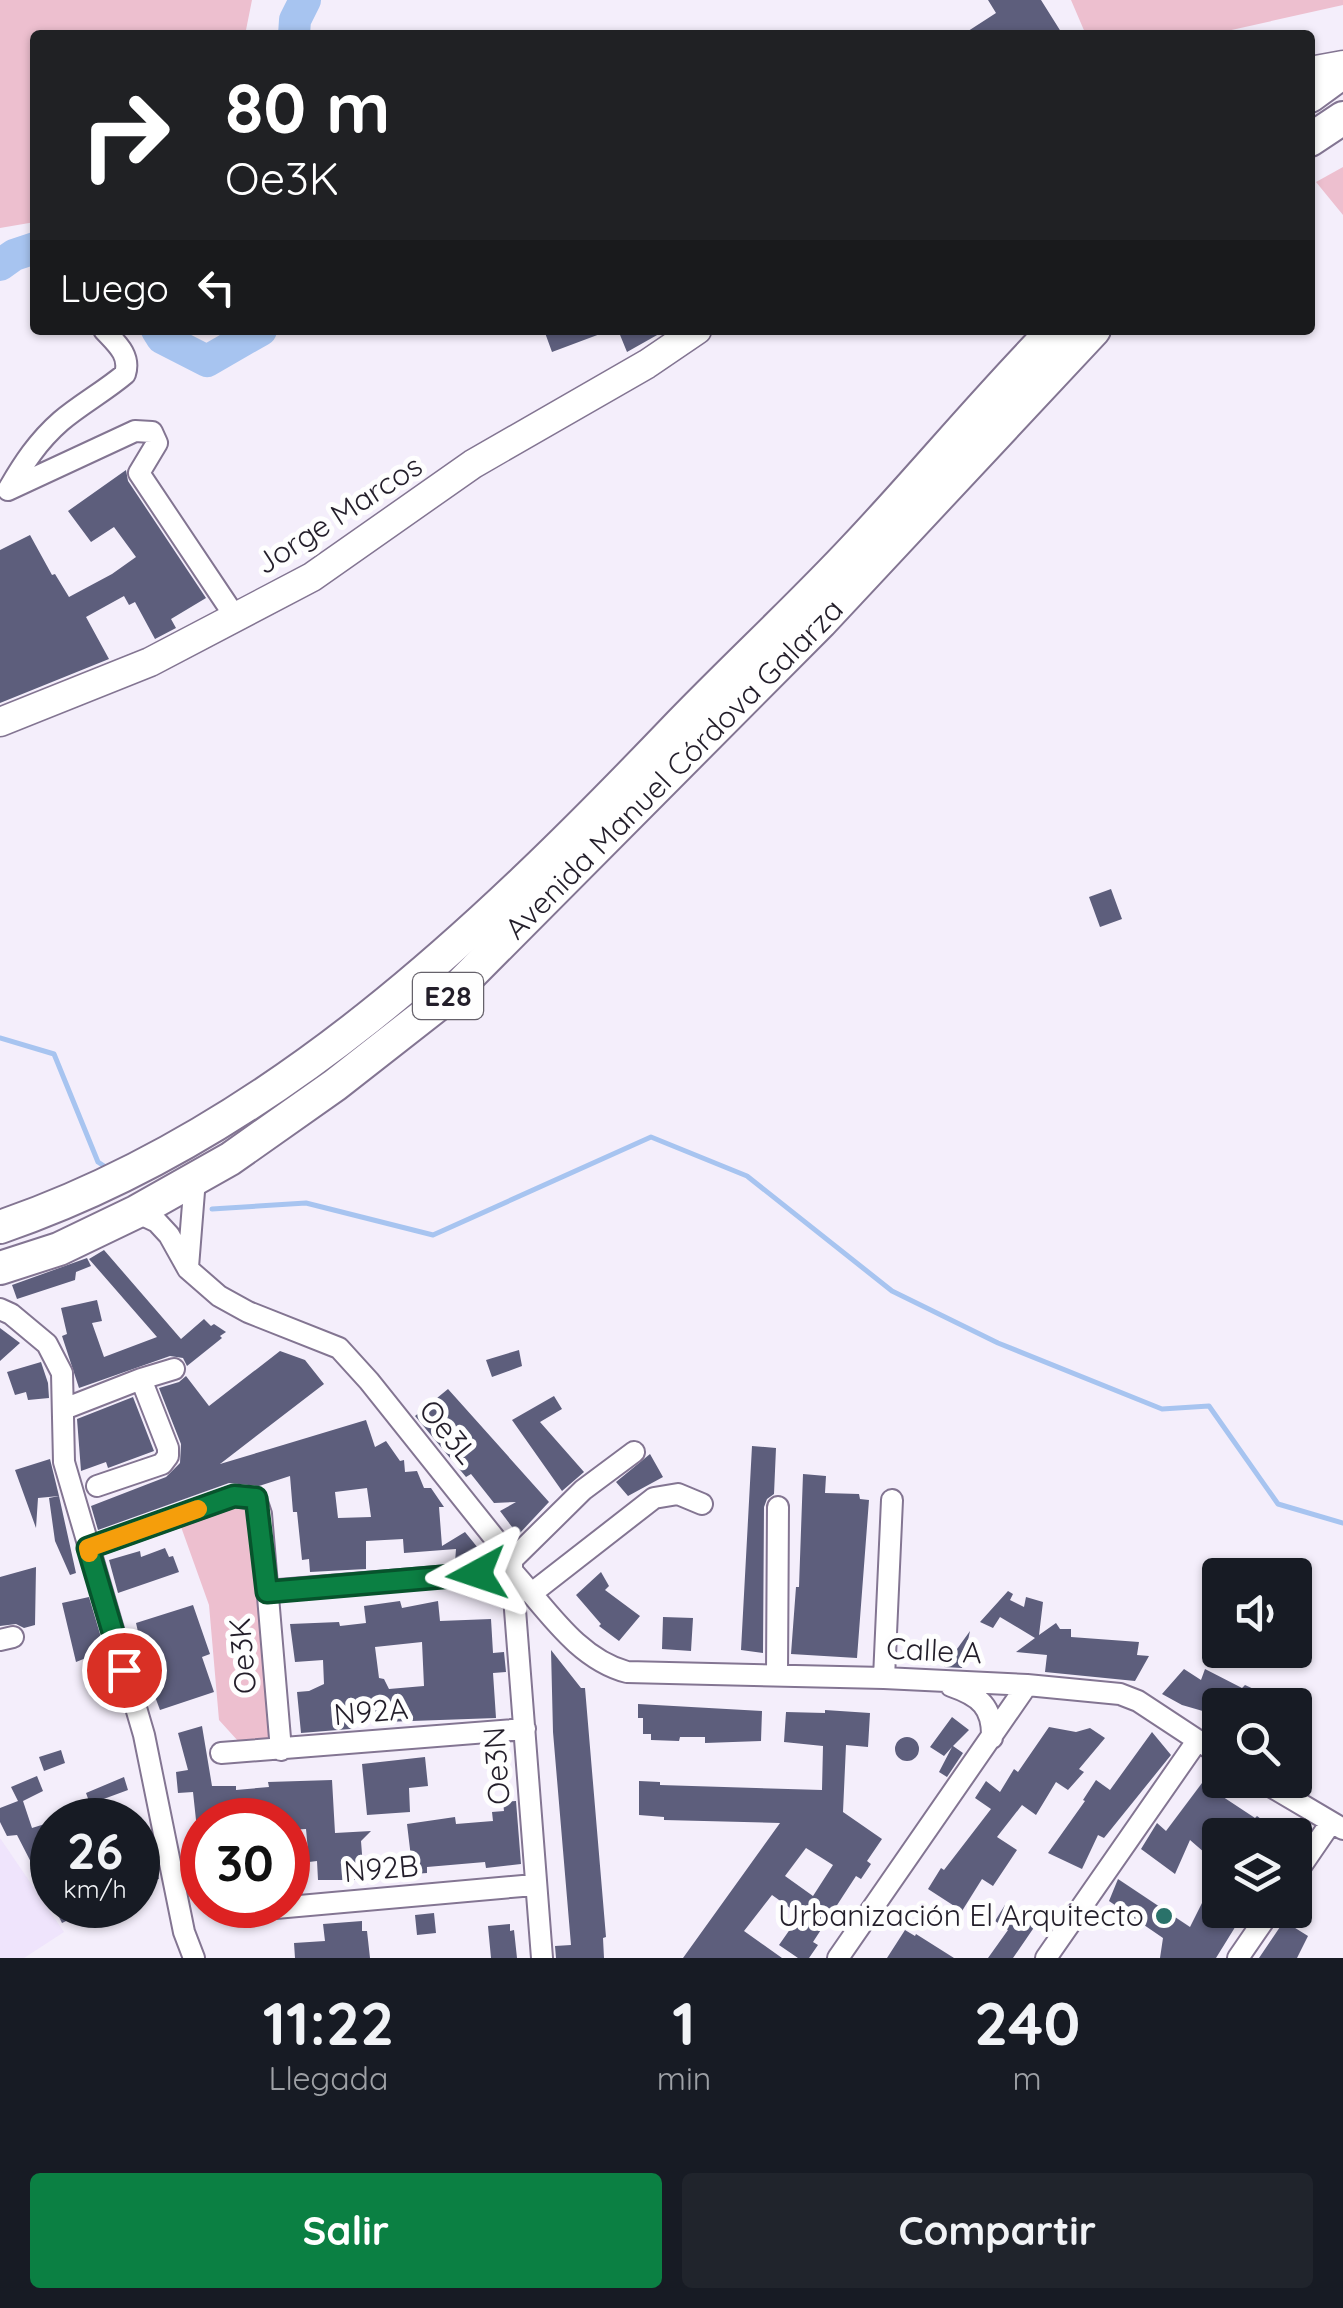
<!DOCTYPE html>
<html lang="es">
<meta charset="utf-8">
<style>
:root{--surface:#171b24;--page:#20242c;--text:#f1f3f6;--muted:#9ea1a6;--accent:#0b8043}
body{margin:0;font-family:Quicksand,sans-serif;background:var(--page);color:var(--text);height:100vh;display:flex;flex-direction:column;font-size:38px;white-space:nowrap}
*{box-sizing:border-box;margin:0}
p{font-size:32px;color:var(--muted)}
.icon{flex:none;width:55px;height:55px;fill:none;stroke:currentColor;stroke-width:2;stroke-linecap:round;stroke-linejoin:round}
.map{position:relative;height:1958px;overflow:hidden}
.details{display:flex;flex-direction:column;background:var(--surface);flex:1}
.details>*{flex:none}
.banner{position:absolute;left:30px;top:30px;width:1285px;height:305px;border-radius:10px;box-shadow:0 2px 8px #0004;background:#202124;color:#fff;overflow:hidden}
.buttons{position:absolute;left:1202px;top:1558px;display:grid;gap:20px}
.buttons a{display:grid;place-items:center;width:110px;height:110px;border-radius:10px;background:var(--surface);box-shadow:0 2px 8px #0004;font-size:50px}
.speed{position:absolute;left:30px;top:1798px;display:flex;gap:20px;font-size:50px;font-weight:700;text-align:center}
.speed>*{display:grid;place-content:center;width:130px;height:130px;border-radius:50%;background:var(--surface);box-shadow:0 2px 8px #0004;line-height:1}
.speed small{font-size:25px;font-weight:400}
.speed .limit{border:15px solid #d22;background:#fff;color:#111}
.pin{position:absolute;display:grid;place-items:center;width:85px;height:85px;color:#fff;margin:-42px;border:5px solid #fff;border-radius:50%;box-shadow:0 2px 10px #0007}
.me{position:absolute;width:110px;margin:-55px;rotate:265deg;stroke-linejoin:round;filter:drop-shadow(0 0 8px #0008)}
.turn{display:flex;align-items:center;gap:35px;height:210px;padding:0 30px;font-size:45px}
.turn .icon{width:130px;height:130px;stroke-width:2.5}
.turn b{display:block;font-size:70px;line-height:85px}
.then{display:flex;align-items:center;height:95px;padding:0 30px;background:#0003;gap:20px;font-size:38px}
.eta{display:flex;justify-content:space-evenly;align-items:center;height:170px;text-align:center}
.eta b{font-size:60px;font-weight:800;line-height:70px}
.cta{display:flex;gap:20px;margin-top:auto;padding:20px 30px}
.cta a{flex:1;height:115px;border-radius:10px;background:var(--accent);color:#fff;font-size:40px;font-weight:800;line-height:115px;text-align:center}
.cta a+a{background:var(--page);color:var(--text)}
.map>svg:first-child{display:block}
.built{fill:#efe4fc}
.green{fill:#edbfcf}
.lines{fill:none;stroke-linecap:round;stroke-linejoin:round}
.stream{stroke:#a7c4f0;stroke-width:5}
.river{stroke:#a7c4f0;stroke-width:32}
.building{fill:#5d5e7c;fill-rule:evenodd}
.minor-casing{stroke:#837592;stroke-width:24}
.secondary-casing{stroke:#837592;stroke-width:31}
.primary-casing{stroke:#837592;stroke-width:36}
.minor{stroke:#fff;stroke-width:20}
.secondary{stroke:#fff;stroke-width:28}
.primary{stroke:#fff;stroke-width:32}
.route-casing{stroke:#07532c;stroke-width:25}
.route{stroke:#0b8043;stroke-width:18}
.slow{stroke:#f59e0b;stroke-width:18}
.poi-dot{fill:#2a726a;stroke:#fefefe;stroke-width:4}
.labels{text-anchor:middle;stroke-width:10;stroke-linejoin:round;paint-order:stroke}
.shield{fill:#fefefe;stroke:#65616a;stroke-width:2.5}
.shield-label{font-size:28px;font-weight:bold;fill:#231e2a}
.street-label{font-size:30px;fill:#231e2a;stroke:#fefefe}
.poi-label{font-size:30px;fill:#231e2a;stroke:#fefefe;text-anchor:end}
</style>
<div class="map">
<svg width="1343" height="1958" viewBox="0 0 1343 1958">
<rect width="100%" height="100%" fill="#f4eefb"/>
<path class="built" d="M 0,1838 L 64,1932 L 24,1958 L 0,1958 Z"/>
<path class="green" d="M 0,0 L 252,0 L 245,35 L 35,35 L 35,222 L 0,228 Z
M 1071,0 L 1343,0 L 1343,5 L 1209,35 L 1086,35 Z
M 1343,167 L 1343,215 L 1316,182 Z
M 242,1504 L 255,1515 L 271,1739 L 238,1741 L 219,1720 L 209,1605 L 180,1524 Z"/>
<g class="lines">
<path class="stream" d="M 0,1038 L 54,1054 L 98,1162 L 104,1166
M 212,1209 L 306,1203 L 433,1235 L 651,1137 L 747,1176 L 892,1291 L 998,1343 L 1162,1409 L 1209,1406 L 1278,1504 L 1343,1523"/>
<path class="river" d="M 294,35 L 295,20 L 305,0
M 0,265 L 14,255 L 35,248
M 157,330 L 162,338 L 207,361 L 261,330"/>
</g>
<path class="building" d="M 988,0 L 1041,0 L 1063,35 L 962,35 L 996,13 Z
M 544,330 L 608,330 L 608,331 L 552,352 Z
M 618,330 L 666,330 L 627,352 Z
M 126,470 L 128,481 L 206,598 L 171,619 L 176,628 L 155,639 L 135,602 L 129,605 L 124,596 L 86,617 L 109,659 L 0,703 L 0,550 L 30,535 L 52,575 L 55,574 L 69,597 L 112,574 L 136,557 L 114,527 L 91,542 L 68,511 Z
M 1111,889 L 1122,919 L 1100,927 L 1089,897 Z
M 104,1250 L 181,1339 L 204,1319 L 211,1326 L 214,1324 L 226,1332 L 220,1336 L 222,1338 L 187,1366 L 183,1358 L 170,1356 L 79,1388 L 62,1336 L 67,1334 L 61,1308 L 97,1300 L 102,1321 L 92,1323 L 104,1357 L 157,1337 L 89,1259 Z
M 87,1258 L 91,1266 L 76,1272 L 75,1280 L 17,1299 L 12,1285 Z
M 0,1328 L 20,1343 L 0,1361 Z
M 519,1350 L 522,1366 L 492,1377 L 486,1360 Z
M 280,1351 L 305,1360 L 324,1384 L 220,1464 L 366,1420 L 375,1447 L 386,1441 L 400,1461 L 404,1460 L 405,1472 L 417,1471 L 424,1488 L 431,1488 L 444,1507 L 439,1507 L 442,1546 L 465,1532 L 487,1559 L 455,1562 L 456,1549 L 404,1553 L 403,1539 L 366,1541 L 366,1569 L 310,1572 L 309,1559 L 302,1560 L 297,1512 L 293,1512 L 290,1476 L 259,1486 L 229,1483 L 98,1530 L 91,1506 L 166,1477 L 180,1463 L 181,1444 L 159,1388 L 179,1382 L 186,1376 L 209,1406 ZM 367,1488 L 371,1517 L 338,1518 L 335,1492 Z
M 41,1362 L 48,1383 L 49,1398 L 28,1400 L 26,1392 L 15,1395 L 7,1372 Z
M 448,1389 L 549,1502 L 518,1535 L 500,1511 L 516,1502 L 494,1503 L 471,1474 L 466,1477 L 415,1416 Z
M 554,1396 L 562,1409 L 540,1422 L 584,1472 L 562,1491 L 512,1420 Z
M 133,1397 L 154,1451 L 108,1468 L 106,1462 L 81,1471 L 77,1419 Z
M 752,1446 L 776,1448 L 774,1494 L 767,1499 L 764,1507 L 763,1653 L 741,1650 Z
M 650,1454 L 663,1477 L 628,1496 L 616,1482 Z
M 50,1459 L 59,1496 L 38,1498 L 36,1528 L 15,1470 Z
M 803,1474 L 826,1476 L 825,1493 L 859,1494 L 860,1499 L 869,1500 L 857,1658 L 791,1654 L 796,1587 L 799,1587 Z
M 59,1496 L 76,1573 L 70,1575 L 55,1541 L 49,1498 Z
M 165,1548 L 169,1557 L 173,1556 L 179,1572 L 118,1593 L 109,1560 L 140,1551 L 141,1557 Z
M 36,1567 L 35,1625 L 24,1628 L 16,1624 L 0,1626 L 0,1577 Z
M 601,1572 L 609,1586 L 605,1590 L 640,1616 L 619,1641 L 599,1626 L 601,1624 L 576,1595 Z
M 1008,1591 L 1013,1594 L 1010,1600 L 1024,1607 L 1026,1597 L 1043,1602 L 1039,1635 L 1056,1623 L 1060,1629 L 1071,1629 L 1071,1637 L 1139,1642 L 1137,1655 L 1149,1656 L 1135,1681 L 1045,1672 L 1047,1655 L 1016,1652 L 1035,1638 L 1000,1617 L 993,1628 L 980,1622 Z
M 89,1597 L 114,1681 L 103,1684 L 91,1656 L 76,1662 L 62,1603 Z
M 400,1601 L 402,1608 L 438,1601 L 440,1621 L 491,1619 L 493,1653 L 504,1652 L 506,1672 L 493,1673 L 496,1718 L 356,1723 L 357,1726 L 350,1729 L 301,1733 L 297,1692 L 309,1691 L 324,1684 L 323,1660 L 295,1662 L 290,1624 L 339,1622 L 340,1626 L 366,1623 L 364,1606 ZM 422,1642 L 424,1686 L 389,1689 L 384,1679 L 379,1678 L 375,1647 Z
M 193,1605 L 210,1654 L 202,1657 L 214,1692 L 160,1710 L 148,1678 L 145,1679 L 140,1672 L 133,1648 L 139,1636 L 136,1623 Z
M 663,1617 L 693,1618 L 691,1651 L 662,1649 Z
M 970,1631 L 962,1668 L 944,1667 L 949,1660 Z
M 551,1650 L 581,1688 L 585,1688 L 606,1937 L 603,1938 L 604,1958 L 556,1958 L 555,1946 L 571,1945 L 553,1732 Z
M 1184,1669 L 1201,1680 L 1205,1669 L 1242,1688 L 1245,1685 L 1288,1705 L 1220,1705 L 1220,1716 L 1182,1705 L 1162,1694 Z
M 638,1704 L 762,1711 L 761,1741 L 705,1743 L 705,1737 L 680,1737 L 679,1741 L 651,1740 L 651,1734 L 643,1734 L 643,1718 L 638,1718 Z
M 825,1710 L 870,1713 L 868,1747 L 846,1745 L 843,1812 L 882,1839 L 867,1861 L 871,1864 L 861,1879 L 856,1876 L 813,1942 L 818,1945 L 809,1958 L 798,1958 L 779,1945 L 800,1915 L 772,1895 L 744,1931 L 782,1958 L 683,1958 L 780,1823 L 664,1820 L 664,1817 L 639,1815 L 639,1781 L 660,1782 L 660,1785 L 822,1790 L 823,1746 L 784,1742 L 786,1712 L 825,1713 ZM 806,1848 L 833,1865 L 813,1896 L 785,1876 Z
M 952,1717 L 969,1730 L 953,1746 L 963,1753 L 947,1777 L 939,1772 L 952,1747 L 944,1756 L 930,1747 Z
M 202,1726 L 212,1786 L 236,1786 L 236,1790 L 269,1787 L 268,1782 L 332,1780 L 335,1833 L 371,1831 L 361,1841 L 364,1880 L 318,1880 L 317,1861 L 309,1862 L 306,1829 L 288,1830 L 288,1820 L 196,1820 L 193,1792 L 178,1793 L 176,1772 L 188,1770 L 178,1733 Z
M 1049,1727 L 1076,1732 L 1090,1728 L 1105,1738 L 1079,1769 L 1084,1772 L 1068,1790 L 1056,1782 L 1036,1815 L 1022,1805 L 997,1837 L 1017,1850 L 993,1886 L 982,1879 L 962,1911 L 928,1889 L 941,1868 L 944,1870 L 991,1809 L 975,1798 L 986,1781 L 1000,1792 L 1014,1769 L 1018,1772 Z
M 1152,1732 L 1171,1755 L 1104,1838 L 1098,1835 L 1082,1869 L 1048,1853 L 1085,1801 L 1083,1800 L 1096,1780 L 1110,1790 Z
M895 1749a12 12 0 1 1 24 0a12 12 0 1 1-24 0Z
M 61,1750 L 65,1763 L 44,1771 L 39,1757 Z
M 425,1757 L 428,1786 L 409,1788 L 410,1812 L 367,1815 L 362,1764 Z
M 37,1776 L 43,1791 L 23,1801 L 32,1828 L 48,1823 L 52,1833 L 52,1864 L 35,1870 L 17,1835 L 7,1836 L 0,1822 L 0,1808 L 18,1801 L 11,1787 Z
M 124,1777 L 128,1790 L 90,1804 L 86,1793 Z
M 1202,1783 L 1255,1818 L 1257,1816 L 1283,1835 L 1220,1835 L 1220,1866 L 1190,1840 L 1175,1874 L 1141,1849 L 1157,1823 L 1166,1831 Z
M 516,1801 L 521,1864 L 486,1868 L 485,1862 L 427,1867 L 427,1873 L 413,1874 L 407,1824 L 455,1817 L 456,1824 L 493,1821 L 492,1812 L 504,1811 L 503,1802 Z
M 152,1845 L 159,1879 L 147,1881 L 143,1849 Z
M 1118,1879 L 1190,1927 L 1205,1897 L 1220,1910 L 1237,1918 L 1237,1924 L 1216,1958 L 1160,1958 L 1163,1938 L 1109,1901 Z
M 53,1905 L 100,1905 L 62,1923 Z
M 1005,1905 L 1035,1926 L 1013,1958 L 988,1958 L 1008,1930 L 995,1921 Z
M 434,1913 L 436,1933 L 417,1935 L 415,1915 Z
M 362,1921 L 362,1931 L 367,1931 L 370,1958 L 295,1958 L 294,1943 L 325,1941 L 323,1924 Z
M 1284,1921 L 1308,1936 L 1297,1958 L 1259,1958 Z
M 510,1924 L 510,1931 L 514,1930 L 517,1958 L 491,1958 L 488,1926 Z
M 905,1930 L 915,1936 L 916,1934 L 954,1958 L 887,1958 Z"/>
<g class="lines">
<g class="minor-casing">
<path id="minor" d="M 104,330 C 116,343 131,355 125,374 C 105,391 81,404 61,421 C 38,441 23,464 8,490 L 135,431 L 152,432 L 157,443 L 139,473 L 236,618
M 136,1212 L 157,1222 L 169,1235 L 188,1269 L 219,1296 L 248,1312 L 339,1348 L 369,1381 L 512,1560 L 512,1571 C 546,1608 577,1659 627,1672 L 884,1678 L 1027,1685 L 1120,1694 L 1138,1701 L 1220,1755
M 188,1267 L 195,1179
M 0,1309 L 11,1314 L 47,1344 L 62,1373 L 64,1462 L 144,1735 L 184,1932 L 194,1958
M 141,1379 L 174,1369
M 64,1409 L 141,1379 L 168,1448 L 168,1456 L 162,1464 L 97,1486
M 88,1548 L 234,1496 L 256,1499 L 261,1514 L 281,1750
M 512,1560 L 583,1490 L 634,1452
M 267,1591 L 512,1571 L 542,1958
M 532,1593 L 654,1498 L 678,1494 L 702,1504
M 0,1640 L 13,1637
M 777,1674 L 778,1507
M 884,1678 L 892,1500
M 951,1686 C 980,1696 993,1707 992,1738
M 221,1753 L 525,1729
M 1260,1780 L 1343,1829
M 1295,1875 L 1330,1824
M 232,1912 L 534,1885
M 838,1958 L 1027,1685
M 1046,1958 L 1197,1741
M 1238,1958 L 1271,1910"/>
</g>
<g class="secondary-casing">
<path id="secondary" d="M 1310,71 L 1343,65
M 0,722 L 150,662 L 312,577 L 473,464 L 647,364 L 697,330"/>
</g>
<g class="primary-casing">
<g id="primary">
<path d="M 1310,96 L 1343,72"/>
<path d="M 1310,140 L 1343,118"/>
<path d="M 0,1227 C 272,1134 485,928 680,724 C 737,665 799,608 855,548 C 923,476 985,400 1054,330"/>
<path id="s1" d="M 0,1268 L 59,1249 L 136,1212 L 230,1159 L 335,1085 L 450,995 L 821,622 L 1094,330"/>
</g>
</g>
<use href="#minor" class="minor"/>
<use href="#secondary" class="secondary"/>
<use href="#primary" class="primary"/>
</g>
<g class="lines">
<g class="route-casing">
<path id="route" d="M 124,1670 L 88,1548 L 234,1496 L 256,1498 L 267,1592 L 477,1574"/>
</g>
<use href="#route" class="route"/>
<path class="slow" d="M 89,1553 L 88,1548 L 198,1509"/>
</g>
<circle class="poi-dot" cx="1164" cy="1916" r="10"/>
<g class="labels">
<rect class="shield" x="413" y="973" width="70" height="46" rx="8"/>
<g class="shield-label">
<text x="448" y="1006">E28</text>
</g>
<g class="street-label">
<text transform="translate(339 515) rotate(-33)" y="10">Jorge Marcos</text>
<text dy="10" stroke="none"><textPath href="#s1" startOffset="848">Avenida Manuel Córdova Galarza</textPath></text>
<text transform="translate(448 1432) rotate(51)" y="10">Oe3L</text>
<text transform="translate(934 1651) rotate(3)" y="10">Calle A</text>
<text transform="translate(243 1656) rotate(-95)" y="10">Oe3K</text>
<text transform="translate(371 1712) rotate(-5)" y="10">N92A</text>
<text transform="translate(497 1766) rotate(-94)" y="10">Oe3N</text>
<text transform="translate(381 1869) rotate(-5)" y="10">N92B</text>
</g>
<g class="poi-label">
<text x="1144" y="1926">Urbanización El Arquitecto</text>
</g>
</g>
</svg>
<div class="buttons">
<a><svg class="icon" aria-label="sound" viewBox="0 0 24 24"><path d="M4 9h4l5-4v14l-5-4H4zM17 9q2 3 0 6"/></svg></a>
<a><svg class="icon" aria-label="search" viewBox="0 0 24 24"><circle cx="10" cy="10" r="6"/><path d="M15 15l6 6"/></svg></a>
<a><svg class="icon" aria-label="layers" viewBox="0 0 24 24"><path d="M12 4l9 5-9 5-9-5zM3 14l9 5 9-5"/></svg></a>
</div>
<div class="speed"><div>26<small>km/h</small></div><div class="limit">30</div></div>
<div class="pin" style="left:124px;top:1670px;background:#d93025"><svg class="icon" aria-label="arrive" viewBox="0 0 24 24"><path d="M6 21V4h12l-3 4 3 4H6"/></svg></div>
<svg class="me" style="left:477px;top:1574px" viewBox="-20 -20 40 40"><path d="M0-17L14 15 0 8-14 15z" fill="#0b8043" stroke="#fff" stroke-width="4"/></svg>
<div class="banner">
<div class="turn"><svg class="icon" aria-label="right" viewBox="0 0 24 24"><path d="M7 20v-9h11M14 6l5 5-5 5"/></svg><div><b>80 m</b>Oe3K</div></div>
<div class="then">Luego<svg class="icon" aria-label="left" viewBox="0 0 24 24"><path d="M17 20v-9H6M10 6l-5 5 5 5"/></svg></div>
</div>
</div>
<section class="details">
<div class="eta">
<div><b>11:22</b><p>Llegada</p></div>
<div><b>1</b><p>min</p></div>
<div><b>240</b><p>m</p></div>
</div>
<div class="cta"><a>Salir</a><a>Compartir</a></div>
</section>
